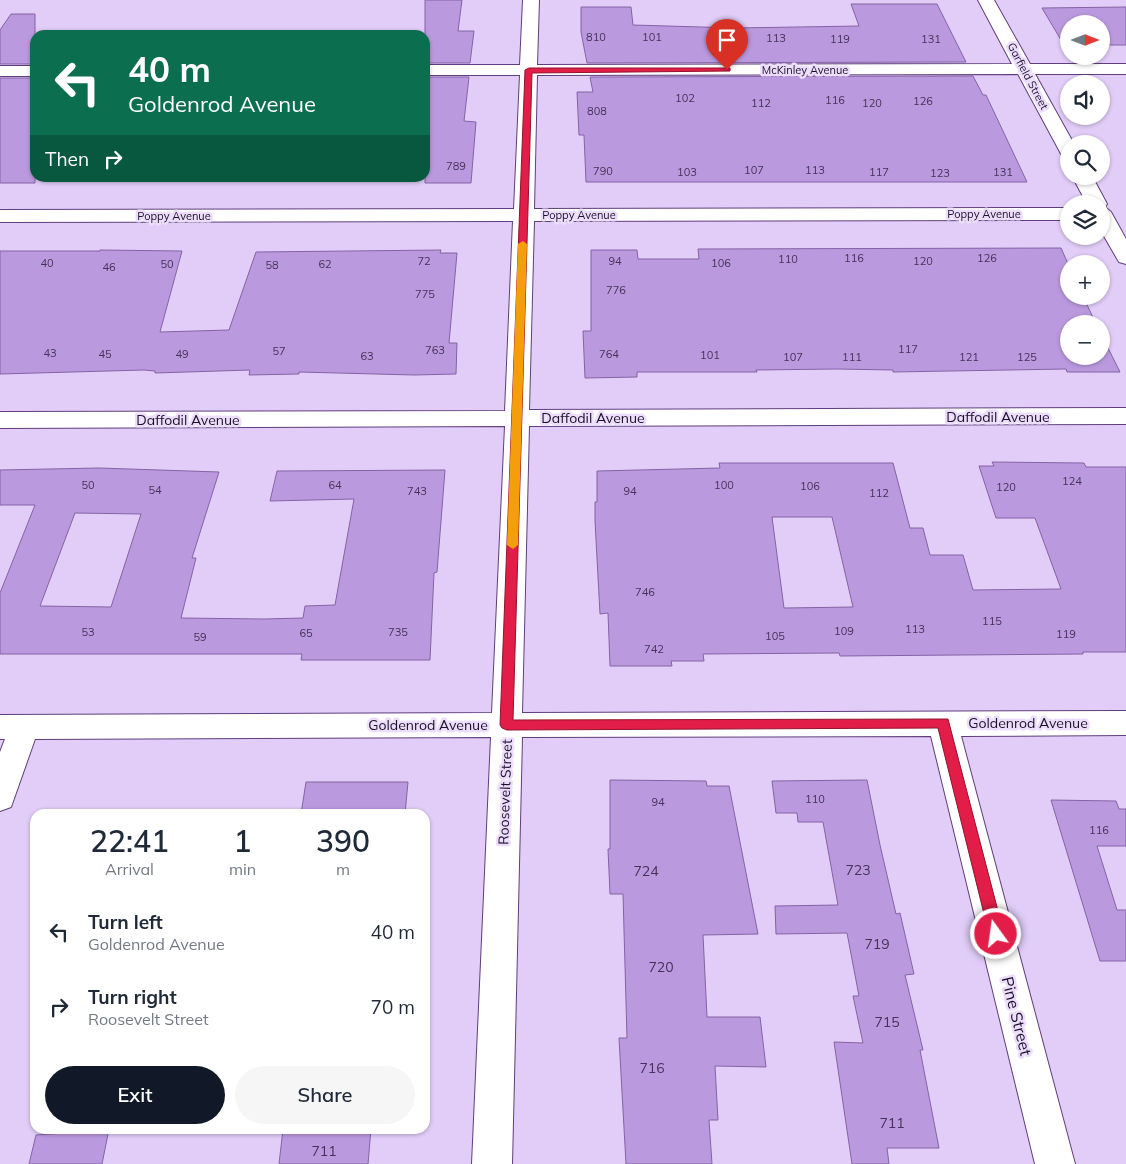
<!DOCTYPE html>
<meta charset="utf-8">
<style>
:root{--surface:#fff;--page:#f6f6f7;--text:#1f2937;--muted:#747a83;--accent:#111827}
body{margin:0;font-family:Mulish,sans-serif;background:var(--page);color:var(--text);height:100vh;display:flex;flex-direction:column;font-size:19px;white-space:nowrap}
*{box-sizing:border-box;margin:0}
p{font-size:16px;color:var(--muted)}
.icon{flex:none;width:28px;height:28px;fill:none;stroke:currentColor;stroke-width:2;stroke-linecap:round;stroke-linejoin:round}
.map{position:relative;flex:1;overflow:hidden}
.details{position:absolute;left:30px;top:809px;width:400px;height:325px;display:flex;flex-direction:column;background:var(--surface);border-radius:15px;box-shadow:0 1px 4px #0004}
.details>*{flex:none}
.banner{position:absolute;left:30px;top:30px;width:400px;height:152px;border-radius:15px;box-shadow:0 1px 4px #0004;background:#0b6e4f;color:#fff;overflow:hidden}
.needle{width:32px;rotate:90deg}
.buttons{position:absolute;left:1060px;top:15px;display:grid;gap:10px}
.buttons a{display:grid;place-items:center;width:50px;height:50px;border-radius:50%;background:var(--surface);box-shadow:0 1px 4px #0004;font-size:25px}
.pin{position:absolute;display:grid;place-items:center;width:42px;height:42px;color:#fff;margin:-51px -21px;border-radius:50% 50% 50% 0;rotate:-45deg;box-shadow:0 0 5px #0007}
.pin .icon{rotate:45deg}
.me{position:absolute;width:55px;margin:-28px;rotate:346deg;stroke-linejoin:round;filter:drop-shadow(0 0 4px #0008)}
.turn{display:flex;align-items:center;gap:18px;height:105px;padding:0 15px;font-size:22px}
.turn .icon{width:65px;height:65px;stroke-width:2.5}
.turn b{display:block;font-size:35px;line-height:42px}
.then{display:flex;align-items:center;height:48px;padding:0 15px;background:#0003;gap:10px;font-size:19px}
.eta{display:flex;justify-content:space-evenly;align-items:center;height:85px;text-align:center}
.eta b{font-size:30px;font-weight:600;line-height:35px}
.action{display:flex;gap:10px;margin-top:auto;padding:10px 15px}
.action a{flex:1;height:58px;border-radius:30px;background:var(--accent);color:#fff;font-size:20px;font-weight:600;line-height:58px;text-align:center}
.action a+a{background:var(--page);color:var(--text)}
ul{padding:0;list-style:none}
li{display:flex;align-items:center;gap:15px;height:75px;padding:0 15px}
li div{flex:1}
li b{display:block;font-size:19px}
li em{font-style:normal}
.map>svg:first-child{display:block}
.building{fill:#bb99df;stroke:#8463a4;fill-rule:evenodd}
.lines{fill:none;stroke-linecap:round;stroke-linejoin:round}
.street-casing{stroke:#5f3e7d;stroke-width:2}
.street{fill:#fff;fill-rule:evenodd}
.route{fill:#e11d48;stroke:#92132f}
.slow{fill:#f59e0b}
.labels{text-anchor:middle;stroke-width:5;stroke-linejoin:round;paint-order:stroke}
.number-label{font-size:11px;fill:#453257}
.far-street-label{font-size:11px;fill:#1e102a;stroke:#ebddfb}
.street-label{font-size:14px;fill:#1e102a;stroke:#ebddfb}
.near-number-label{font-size:14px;fill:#453257}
.near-street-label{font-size:16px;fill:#1e102a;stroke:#ebddfb}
</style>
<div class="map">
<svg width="1126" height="1164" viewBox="0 0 1126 1164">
<rect width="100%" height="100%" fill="#e1cdf8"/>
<path class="building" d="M 425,0 L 462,0 L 458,31 L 474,31 L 470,63 L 425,63 Z
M 851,4 L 937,4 L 966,62 L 587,63 L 581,32 L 581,7 L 631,7 L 633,25 L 735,28 L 859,26 Z
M 1126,7 L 1126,45 L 1101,45 L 1101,24 L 1069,24 L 1069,45 L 1064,45 L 1042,8 Z
M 11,14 L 35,14 L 35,64 L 0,64 L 0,30 Z
M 973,76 L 983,95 L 986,95 L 1027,182 L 586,182 L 584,135 L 579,135 L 577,92 L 593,92 L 590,77 Z
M 425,77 L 469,77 L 464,121 L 476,122 L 471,183 L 425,183 Z
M 0,78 L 35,78 L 35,183 L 0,183 Z
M 1061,248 L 1069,266 L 1069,296 L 1083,296 L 1096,324 L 1069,324 L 1069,356 L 1101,356 L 1101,334 L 1120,372 L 1067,372 L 1066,369 L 893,372 L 893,370 L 837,369 L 756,370 L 757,372 L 637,372 L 637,377 L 585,378 L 583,331 L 591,331 L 591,250 L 637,250 L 638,259 L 699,259 L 698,249 Z
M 100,250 L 182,251 L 160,332 L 229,330 L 256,252 L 441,250 L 440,253 L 457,253 L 449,343 L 457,343 L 456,374 L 414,375 L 299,372 L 299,374 L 249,375 L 250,370 L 155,373 L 155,371 L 144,370 L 0,374 L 0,251 L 100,251 Z
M 992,462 L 1084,463 L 1086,467 L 1126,467 L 1126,652 L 1083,652 L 1083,654 L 840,656 L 839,653 L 703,654 L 704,661 L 671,661 L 672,666 L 610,666 L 608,613 L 600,614 L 595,521 L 595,502 L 597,502 L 597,471 L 720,468 L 719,463 L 893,463 L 910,528 L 923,528 L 930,555 L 963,555 L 973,590 L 1061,589 L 1035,518 L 996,518 L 979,466 L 994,466 ZM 772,517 L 832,517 L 853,607 L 784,608 Z
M 99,468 L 219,472 L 192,558 L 196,558 L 181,618 L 264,619 L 303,618 L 305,606 L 335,605 L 354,499 L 270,501 L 277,471 L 445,470 L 437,572 L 434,573 L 430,660 L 301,660 L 302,654 L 0,654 L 0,593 L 35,505 L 0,505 L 0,470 ZM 75,513 L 141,514 L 111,607 L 40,606 Z
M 610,780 L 706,781 L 707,786 L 729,786 L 758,934 L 703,935 L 707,1017 L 760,1017 L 766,1067 L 715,1066 L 718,1120 L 709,1120 L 712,1164 L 626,1164 L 619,1038 L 627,1038 L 623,894 L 610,894 L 608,849 L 610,849 Z
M 867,780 L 880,845 L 896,914 L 900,913 L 914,974 L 905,975 L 923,1050 L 920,1050 L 939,1148 L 887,1148 L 889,1164 L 852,1164 L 834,1042 L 863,1043 L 853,996 L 859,996 L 847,933 L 776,934 L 775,906 L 838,905 L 823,822 L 798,822 L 797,813 L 776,813 L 772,781 Z
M 306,782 L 408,782 L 405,814 L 301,814 Z
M 1051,800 L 1116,801 L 1119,809 L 1126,809 L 1126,846 L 1097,846 L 1117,910 L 1126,910 L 1126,961 L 1100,961 Z
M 65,1129 L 109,1129 L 102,1164 L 29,1164 L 36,1135 L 64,1133 Z
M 283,1129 L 371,1129 L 368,1164 L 279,1164 Z"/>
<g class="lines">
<g class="street-casing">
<path id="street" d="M 523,0 L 539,0 L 537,65 L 1012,64 L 978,0 L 994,0 L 1030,64 L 1126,64 L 1126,74 L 1035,74 L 1074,144 L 1069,144 L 1069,158 L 1062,156 L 1060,152 L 1018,74 L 537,75 L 534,209 L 1069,208 L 1069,220 L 534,221 L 529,410 L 1126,408 L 1126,424 L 529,426 L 522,713 L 1126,711 L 1126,735 L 961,736 L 1075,1164 L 1035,1164 L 931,736 L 522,737 L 512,1164 L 472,1164 L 491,737 L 35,739 L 11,807 L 0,811 L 0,752 L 5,739 L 0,739 L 0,715 L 492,713 L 505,426 L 0,428 L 0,412 L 505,411 L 513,221 L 0,222 L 0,210 L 514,209 L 520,75 L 425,75 L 425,65 L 520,65 Z
M 0,66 L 35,66 L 35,76 L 0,76 Z
M 1072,176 L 1092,176 L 1107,204 L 1105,207 L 1111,212 L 1126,239 L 1126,264 L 1119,262 L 1101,231 L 1101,204 L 1087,204 Z"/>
</g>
<use href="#street" class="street"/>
</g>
<path class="route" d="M 727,68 L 730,68 L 730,71 L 532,73 L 513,720 L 948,719 L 1004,934 L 1002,939 L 996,940 L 991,939 L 989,934 L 938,728 L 507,730 L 502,728 L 500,725 L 525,70 L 529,68 Z"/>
<path class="slow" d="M 523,241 L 527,244 L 518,545 L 513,549 L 507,545 L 518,244 Z"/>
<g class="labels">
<g class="number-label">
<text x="596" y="41">810</text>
<text x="652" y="41">101</text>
<text x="776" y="42">113</text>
<text x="840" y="43">119</text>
<text x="931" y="43">131</text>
<text x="685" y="102">102</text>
<text x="835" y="104">116</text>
<text x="923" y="105">126</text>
<text x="761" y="107">112</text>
<text x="872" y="107">120</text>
<text x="597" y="115">808</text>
<text x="456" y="170">789</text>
<text x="754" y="174">107</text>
<text x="815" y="174">113</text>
<text x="603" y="175">790</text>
<text x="687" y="176">103</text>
<text x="879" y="176">117</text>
<text x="1003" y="176">131</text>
<text x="940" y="177">123</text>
<text x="854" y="262">116</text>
<text x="987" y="262">126</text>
<text x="788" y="263">110</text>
<text x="424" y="265">72</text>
<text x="615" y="265">94</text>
<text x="923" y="265">120</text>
<text x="47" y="267">40</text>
<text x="721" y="267">106</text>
<text x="167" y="268">50</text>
<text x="325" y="268">62</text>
<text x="272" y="269">58</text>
<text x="109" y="271">46</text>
<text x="616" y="294">776</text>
<text x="425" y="298">775</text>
<text x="908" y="353">117</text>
<text x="435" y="354">763</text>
<text x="279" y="355">57</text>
<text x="50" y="357">43</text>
<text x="105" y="358">45</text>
<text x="182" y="358">49</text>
<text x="609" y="358">764</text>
<text x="710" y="359">101</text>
<text x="367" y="360">63</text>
<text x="793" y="361">107</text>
<text x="852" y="361">111</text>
<text x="969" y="361">121</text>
<text x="1027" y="361">125</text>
<text x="1072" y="485">124</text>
<text x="88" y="489">50</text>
<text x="335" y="489">64</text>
<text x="724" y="489">100</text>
<text x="810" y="490">106</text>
<text x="1006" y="491">120</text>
<text x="155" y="494">54</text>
<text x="417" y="495">743</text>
<text x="630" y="495">94</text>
<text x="879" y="497">112</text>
<text x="645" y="596">746</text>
<text x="992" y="625">115</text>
<text x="915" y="633">113</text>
<text x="844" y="635">109</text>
<text x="88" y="636">53</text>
<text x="398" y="636">735</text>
<text x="306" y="637">65</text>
<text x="1066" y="638">119</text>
<text x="775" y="640">105</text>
<text x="200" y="641">59</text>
<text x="654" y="653">742</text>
<text x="815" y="803">110</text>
<text x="658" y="806">94</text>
<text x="1099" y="834">116</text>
</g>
<g class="far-street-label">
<text x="805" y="74">McKinley Avenue</text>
<text transform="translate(1028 76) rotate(62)" y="4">Garfield Street</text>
<text x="984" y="218">Poppy Avenue</text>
<text x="579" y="219">Poppy Avenue</text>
<text x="174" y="220">Poppy Avenue</text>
</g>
<g class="street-label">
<text x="998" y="422">Daffodil Avenue</text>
<text x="593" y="423">Daffodil Avenue</text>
<text x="188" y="425">Daffodil Avenue</text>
<text x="1028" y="728">Goldenrod Avenue</text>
<text x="428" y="730">Goldenrod Avenue</text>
<text transform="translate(505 792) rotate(-88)" y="5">Roosevelt Street</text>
</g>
<g class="near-number-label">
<text x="858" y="875">723</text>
<text x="646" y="876">724</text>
<text x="877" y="949">719</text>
<text x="661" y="972">720</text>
<text x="887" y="1027">715</text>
<text x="652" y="1073">716</text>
<text x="892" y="1128">711</text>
<text x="324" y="1156">711</text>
</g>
<g class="near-street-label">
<text transform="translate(1017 1016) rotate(76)" y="6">Pine Street</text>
</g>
</g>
</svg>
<div class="buttons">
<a><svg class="needle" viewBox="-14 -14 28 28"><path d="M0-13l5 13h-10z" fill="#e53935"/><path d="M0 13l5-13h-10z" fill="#747a83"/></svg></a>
<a><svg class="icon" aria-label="sound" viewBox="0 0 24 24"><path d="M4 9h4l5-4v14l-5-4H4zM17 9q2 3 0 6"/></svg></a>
<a><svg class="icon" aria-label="search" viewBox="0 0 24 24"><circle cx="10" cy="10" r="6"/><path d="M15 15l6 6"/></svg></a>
<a><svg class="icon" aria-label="layers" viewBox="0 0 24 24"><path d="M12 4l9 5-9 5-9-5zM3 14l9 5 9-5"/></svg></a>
<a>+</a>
<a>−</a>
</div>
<div class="pin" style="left:727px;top:70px;background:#d93025"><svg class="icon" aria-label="arrive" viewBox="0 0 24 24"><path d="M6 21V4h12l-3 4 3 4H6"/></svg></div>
<svg class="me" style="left:996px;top:934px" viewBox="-20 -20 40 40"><circle r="17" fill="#e11d48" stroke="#fff" stroke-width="3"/><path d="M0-11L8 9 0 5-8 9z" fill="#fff"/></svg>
<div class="banner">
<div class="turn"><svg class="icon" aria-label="left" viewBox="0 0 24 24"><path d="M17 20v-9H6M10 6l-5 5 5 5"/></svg><div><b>40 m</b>Goldenrod Avenue</div></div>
<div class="then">Then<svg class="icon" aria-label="right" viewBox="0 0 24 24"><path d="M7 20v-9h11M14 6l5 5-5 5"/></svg></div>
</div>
<section class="details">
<div class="eta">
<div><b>22:41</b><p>Arrival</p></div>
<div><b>1</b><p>min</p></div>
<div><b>390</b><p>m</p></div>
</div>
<ul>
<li><svg class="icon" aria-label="left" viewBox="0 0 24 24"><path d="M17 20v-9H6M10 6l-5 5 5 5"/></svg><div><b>Turn left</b><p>Goldenrod Avenue</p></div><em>40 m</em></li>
<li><svg class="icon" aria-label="right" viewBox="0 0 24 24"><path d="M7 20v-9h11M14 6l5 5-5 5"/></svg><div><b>Turn right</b><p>Roosevelt Street</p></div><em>70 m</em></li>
</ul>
<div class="action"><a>Exit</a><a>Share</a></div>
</section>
</div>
